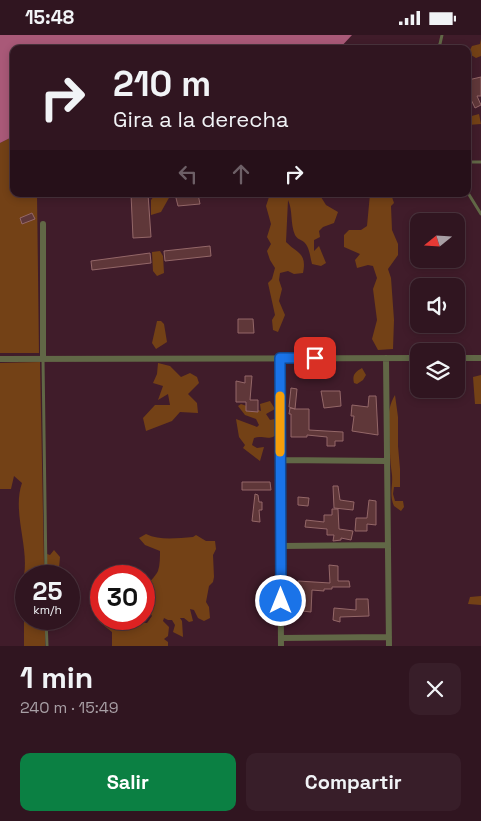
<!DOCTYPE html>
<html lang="es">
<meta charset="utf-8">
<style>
:root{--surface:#301520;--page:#381e29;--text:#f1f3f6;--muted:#a89fa5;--line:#4b343e;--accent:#0b8043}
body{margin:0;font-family:"Space Grotesk",sans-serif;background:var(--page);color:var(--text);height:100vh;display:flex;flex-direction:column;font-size:19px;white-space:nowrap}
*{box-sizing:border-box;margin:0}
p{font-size:16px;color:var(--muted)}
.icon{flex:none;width:28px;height:28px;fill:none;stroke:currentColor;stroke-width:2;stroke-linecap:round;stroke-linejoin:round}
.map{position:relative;height:611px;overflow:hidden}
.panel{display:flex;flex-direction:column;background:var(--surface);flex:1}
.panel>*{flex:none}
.hud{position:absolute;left:10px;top:10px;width:461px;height:152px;border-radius:10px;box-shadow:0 2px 8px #0003,0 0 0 1px var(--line);background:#301520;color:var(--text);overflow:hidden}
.needle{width:32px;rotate:252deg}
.controls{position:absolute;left:410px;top:178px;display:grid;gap:10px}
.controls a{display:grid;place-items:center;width:55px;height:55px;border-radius:10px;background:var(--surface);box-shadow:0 2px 8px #0003,0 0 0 1px var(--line);font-size:25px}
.speed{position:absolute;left:15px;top:530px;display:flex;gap:10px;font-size:25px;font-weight:700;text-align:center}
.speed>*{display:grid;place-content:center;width:65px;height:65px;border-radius:50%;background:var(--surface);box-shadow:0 2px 8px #0003,0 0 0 1px var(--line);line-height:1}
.speed small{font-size:12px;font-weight:400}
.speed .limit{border:8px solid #d22;background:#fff;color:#111}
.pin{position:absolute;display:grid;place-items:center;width:42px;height:42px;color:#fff;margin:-21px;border-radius:10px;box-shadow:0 2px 8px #0006}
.me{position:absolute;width:55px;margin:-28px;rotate:0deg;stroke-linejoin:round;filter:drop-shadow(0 0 4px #0008)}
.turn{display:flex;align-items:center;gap:18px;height:105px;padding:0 20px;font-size:22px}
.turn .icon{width:65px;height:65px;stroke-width:2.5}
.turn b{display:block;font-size:35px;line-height:42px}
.lanes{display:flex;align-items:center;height:48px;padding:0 20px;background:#0003;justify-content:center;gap:25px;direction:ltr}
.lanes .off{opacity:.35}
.round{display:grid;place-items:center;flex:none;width:52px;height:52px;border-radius:10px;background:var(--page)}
.headline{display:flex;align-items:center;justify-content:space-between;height:85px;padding:0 20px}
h1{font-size:30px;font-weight:600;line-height:38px}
.primary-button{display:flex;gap:10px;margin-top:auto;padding:10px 20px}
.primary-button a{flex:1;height:58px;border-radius:10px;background:var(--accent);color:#fff;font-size:20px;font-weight:600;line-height:58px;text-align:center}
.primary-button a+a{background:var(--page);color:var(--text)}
.status{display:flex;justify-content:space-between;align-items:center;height:35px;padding:0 25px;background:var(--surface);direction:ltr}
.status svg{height:14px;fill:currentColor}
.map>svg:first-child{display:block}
.forest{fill:#734116}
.water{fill:#a95978}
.building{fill:#5f3739;stroke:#946768}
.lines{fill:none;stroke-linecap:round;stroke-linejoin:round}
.service{stroke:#616746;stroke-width:3}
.minor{stroke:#616746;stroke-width:6}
.route-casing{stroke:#114b97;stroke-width:12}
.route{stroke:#1a73e8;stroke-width:9}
.slow{stroke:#f59e0b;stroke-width:9}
</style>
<div class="status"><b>15:48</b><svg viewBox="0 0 49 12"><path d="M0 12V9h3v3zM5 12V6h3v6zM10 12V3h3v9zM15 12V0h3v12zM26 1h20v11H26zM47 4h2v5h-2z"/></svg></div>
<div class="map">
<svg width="481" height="611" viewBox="0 0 481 611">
<rect width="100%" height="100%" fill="#401c2a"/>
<path class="forest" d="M 481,4 L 481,21 L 476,23 L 471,20 L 470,15 L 472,11 L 480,9 Z
M 479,79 L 481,89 L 468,90 L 468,82 Z
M 14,101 L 14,159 L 37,159 L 39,318 L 0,318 L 0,108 Z
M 153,159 L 169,159 L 170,161 L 161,177 L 151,180 L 151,165 L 154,161 Z
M 269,159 L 324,159 L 321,162 L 326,170 L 338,177 L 334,188 L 323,192 L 319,196 L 320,202 L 314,205 L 314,216 L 319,211 L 326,228 L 321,231 L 312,229 C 310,222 310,213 304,207 C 300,204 297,204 295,200 C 290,189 293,175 288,165 L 286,207 C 298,219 307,218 303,238 L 294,239 L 288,236 L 280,238 L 279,245 L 282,254 L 279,266 L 285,280 L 278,297 L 273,295 L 272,285 L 275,280 L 268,248 L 272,244 L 275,233 L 270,225 L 267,216 L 271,209 L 267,202 L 271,189 L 266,171 L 269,162 Z
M 370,159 L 391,159 L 394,168 L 391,171 L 392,195 L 398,209 L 398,220 L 388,234 L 391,243 L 394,285 L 393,314 L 378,315 L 372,304 L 377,285 L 373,254 L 377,243 L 373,231 L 368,230 L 357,233 L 355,225 L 360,219 L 344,212 L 344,200 L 349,195 L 361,195 L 367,191 Z
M 160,216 L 163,221 L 164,238 L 157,241 L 153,236 L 152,217 Z
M 157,286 L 161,286 L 164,289 L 167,307 L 156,314 L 152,308 Z
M 40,327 L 44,530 L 47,519 L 50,520 L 54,515 L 60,522 L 59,533 L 54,540 L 48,541 L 44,534 L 44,541 L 26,541 L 26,584 L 45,584 L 45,611 L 24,611 L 24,540 C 29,512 12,476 22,448 L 14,441 L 11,454 L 0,454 L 0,328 Z
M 158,328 L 170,331 L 181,342 L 190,338 L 197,342 L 199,348 L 188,359 L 197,368 L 198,378 L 180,377 L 172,386 L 146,396 L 143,383 L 155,370 L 170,370 L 168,359 L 158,365 L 163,351 L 153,348 L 157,339 Z
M 362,333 L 366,340 L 363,345 L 357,349 L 354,348 C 352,340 355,337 362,333 Z
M 481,340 L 481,369 L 475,369 L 473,342 Z
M 395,360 L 398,382 L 398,411 L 400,434 L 400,452 L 394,452 L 393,459 L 395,466 L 403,466 L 404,472 L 401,476 L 394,471 C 389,460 393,451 392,440 C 391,432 390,425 390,417 C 390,398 384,378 395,360 Z
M 270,366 L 275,374 L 266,379 L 270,385 L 275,384 L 278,385 L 277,400 C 267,406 263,400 254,403 L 252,410 L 257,413 L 264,412 L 260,426 L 243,413 L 245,410 L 239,402 L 236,384 L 257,392 L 259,390 L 256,384 L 245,380 L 238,371 L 241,369 L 261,376 L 260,369 Z
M 146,499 C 160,506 178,503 193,502 L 196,500 L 206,506 L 215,506 L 216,514 L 213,520 L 214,542 L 213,547 L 209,551 L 206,567 L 209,572 L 210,583 L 204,586 L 198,583 L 194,575 L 190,574 L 193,586 L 189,587 L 184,583 L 180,583 L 182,586 L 183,602 L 173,597 L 175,590 L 172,585 L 168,585 L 164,583 L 163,586 L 169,592 L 168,601 L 164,604 L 168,607 L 168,611 L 112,611 L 112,597 L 97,585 L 147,588 L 152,581 C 149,576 142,556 145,552 C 149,547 155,542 158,536 C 160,530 160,522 160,516 L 145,510 L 139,503 Z
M 481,561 L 481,570 L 468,569 L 470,562 Z"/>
<path class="water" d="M 0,0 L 352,0 L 339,14 L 14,14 L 14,101 L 0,108 Z"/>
<path class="building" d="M 481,42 L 481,61 L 477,61 L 481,70 L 475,73 L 468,58 L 468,45 Z
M 131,159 L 148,159 L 151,202 L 133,203 Z
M 175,159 L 198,159 L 200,169 L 178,171 Z
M 32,178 L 35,184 L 22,189 L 20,183 Z
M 210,211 L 211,221 L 165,226 L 164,216 Z
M 150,218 L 151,228 L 92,235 L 91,226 Z
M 238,284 L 253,284 L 254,298 L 238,298 Z
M 245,341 L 252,341 L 250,365 L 258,365 L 258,377 L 246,376 L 246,367 L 236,367 L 236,346 L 245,348 Z
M 291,353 L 297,354 L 295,374 L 309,374 L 309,395 L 343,397 L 343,406 L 335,406 L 335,411 L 327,411 L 327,402 L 307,400 L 307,402 L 291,402 L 291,379 L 289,379 L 290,373 L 295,374 L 289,372 Z
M 321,356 L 340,356 L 341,371 L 324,373 Z
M 369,361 L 376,361 L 378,400 L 352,396 L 354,381 L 351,381 L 352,370 L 368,372 Z
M 242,447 L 270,447 L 271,455 L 242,455 Z
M 333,451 L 338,451 L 340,465 L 354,467 L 353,475 L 334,473 Z
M 255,459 L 258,460 L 259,467 L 262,467 L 262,475 L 259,475 L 260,487 L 252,486 Z
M 298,462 L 309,463 L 308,471 L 298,470 Z
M 369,465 L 376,466 L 376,490 L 367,489 L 367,496 L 355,496 L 356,483 L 367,483 Z
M 332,474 L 338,474 L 339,494 L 353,496 L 351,505 L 341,503 L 341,505 L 333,506 L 334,500 L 327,500 L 327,494 L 305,492 L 306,485 L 324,487 L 324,480 L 332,480 Z
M 329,530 L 338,531 L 338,546 L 349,546 L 350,552 L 332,552 L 332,554 L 324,554 L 324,556 L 312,555 L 311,577 L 293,575 L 295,548 L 298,548 L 298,546 L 330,548 Z
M 356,564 L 368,564 L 369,581 L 340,582 L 340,587 L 333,585 L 334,573 L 356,575 Z"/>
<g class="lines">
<path class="service" d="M 436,14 L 440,9 L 442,0
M 468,127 L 481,127
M 468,158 L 481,179
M 43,324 L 46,541
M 46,584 L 47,611"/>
<path class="minor" d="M 43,189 L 43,324
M 279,323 L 281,611
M 386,323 L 389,611
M 456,323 L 481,323
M 0,324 L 419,323
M 280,425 L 387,426
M 281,511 L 388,510
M 281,603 L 389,602"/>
</g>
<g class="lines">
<g class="route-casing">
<path id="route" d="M 281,566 L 280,323 L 315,323"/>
</g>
<use href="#route" class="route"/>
<path class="slow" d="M 280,361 L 280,417"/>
</g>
</svg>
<div class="controls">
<a><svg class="needle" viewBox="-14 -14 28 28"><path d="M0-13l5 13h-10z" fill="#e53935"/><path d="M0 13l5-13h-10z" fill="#a89fa5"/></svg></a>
<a><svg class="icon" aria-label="sound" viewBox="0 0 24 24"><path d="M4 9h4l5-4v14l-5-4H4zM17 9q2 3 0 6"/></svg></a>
<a><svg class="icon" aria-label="layers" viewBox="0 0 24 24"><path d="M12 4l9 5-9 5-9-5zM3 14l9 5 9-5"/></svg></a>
</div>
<div class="speed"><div>25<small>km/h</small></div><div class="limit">30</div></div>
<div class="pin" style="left:315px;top:323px;background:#d93025"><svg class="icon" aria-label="arrive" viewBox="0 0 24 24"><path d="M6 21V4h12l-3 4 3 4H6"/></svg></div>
<svg class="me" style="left:281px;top:566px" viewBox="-20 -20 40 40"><circle r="17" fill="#1a73e8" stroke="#fff" stroke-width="3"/><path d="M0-11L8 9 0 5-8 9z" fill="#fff"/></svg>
<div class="hud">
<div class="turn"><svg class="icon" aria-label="right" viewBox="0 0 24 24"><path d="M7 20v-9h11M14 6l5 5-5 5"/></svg><div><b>210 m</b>Gira a la derecha</div></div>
<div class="lanes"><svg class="icon off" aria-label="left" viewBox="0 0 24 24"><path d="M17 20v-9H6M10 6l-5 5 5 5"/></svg><svg class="icon off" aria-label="ahead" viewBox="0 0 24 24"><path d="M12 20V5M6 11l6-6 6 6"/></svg><svg class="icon" aria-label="right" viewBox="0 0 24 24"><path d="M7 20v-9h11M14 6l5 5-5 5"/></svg></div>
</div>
</div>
<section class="panel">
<div class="headline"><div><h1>1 min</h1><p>240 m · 15:49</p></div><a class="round"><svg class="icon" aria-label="close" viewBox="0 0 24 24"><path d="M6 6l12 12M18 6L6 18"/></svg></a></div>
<div class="primary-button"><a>Salir</a><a>Compartir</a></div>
</section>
